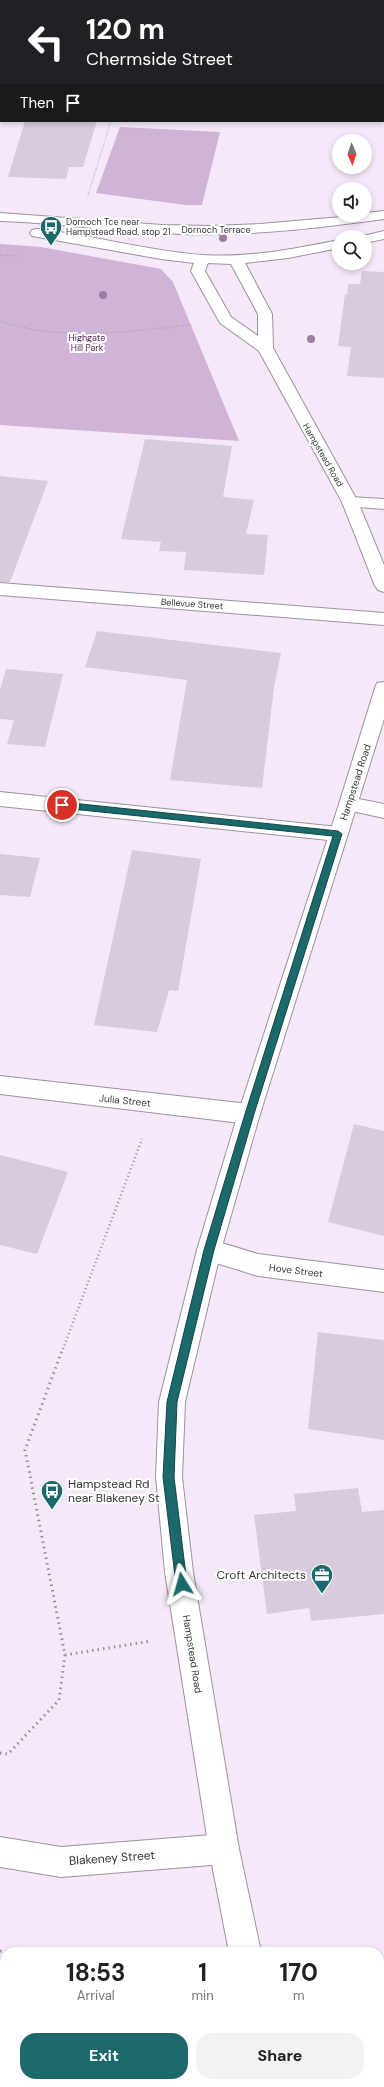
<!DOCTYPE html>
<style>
:root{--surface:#fff;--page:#f2f2f2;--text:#222;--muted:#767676;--accent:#1c696b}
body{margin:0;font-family:"DM Sans",sans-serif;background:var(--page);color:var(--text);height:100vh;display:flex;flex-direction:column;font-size:15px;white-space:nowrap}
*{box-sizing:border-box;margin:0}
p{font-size:13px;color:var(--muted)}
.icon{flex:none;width:22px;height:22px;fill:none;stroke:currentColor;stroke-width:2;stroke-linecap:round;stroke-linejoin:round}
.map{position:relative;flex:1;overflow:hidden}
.side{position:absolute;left:0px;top:1947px;width:384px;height:140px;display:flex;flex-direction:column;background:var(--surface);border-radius:16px 16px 0 0;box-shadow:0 2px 6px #0003}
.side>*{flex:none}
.hud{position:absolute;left:0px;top:0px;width:384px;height:122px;box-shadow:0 2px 6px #0003;background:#202124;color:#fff;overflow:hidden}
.needle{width:26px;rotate:178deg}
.fabs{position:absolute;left:332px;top:134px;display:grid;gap:8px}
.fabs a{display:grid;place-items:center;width:40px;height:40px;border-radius:50%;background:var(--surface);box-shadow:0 2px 6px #0003;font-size:20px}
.pin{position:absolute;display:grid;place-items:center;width:34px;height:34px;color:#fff;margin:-17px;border:2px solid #fff;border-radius:50%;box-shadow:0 1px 4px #0007}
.me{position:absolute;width:44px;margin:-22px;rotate:352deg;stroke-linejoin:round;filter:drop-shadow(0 0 3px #0008)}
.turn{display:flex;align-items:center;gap:14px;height:84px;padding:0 20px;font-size:18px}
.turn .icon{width:52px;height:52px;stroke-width:2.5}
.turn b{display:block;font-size:28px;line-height:34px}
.then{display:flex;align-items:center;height:38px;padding:0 20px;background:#0003;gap:8px;font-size:15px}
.eta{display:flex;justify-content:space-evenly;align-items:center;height:68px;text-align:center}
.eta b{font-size:24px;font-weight:700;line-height:28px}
.action{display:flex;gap:8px;margin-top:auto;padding:8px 20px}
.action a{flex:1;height:46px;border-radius:16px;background:var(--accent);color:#fff;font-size:16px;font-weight:700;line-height:46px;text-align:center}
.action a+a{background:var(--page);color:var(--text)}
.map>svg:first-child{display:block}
.green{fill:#d0b4d8}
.building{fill:#d8cbdb}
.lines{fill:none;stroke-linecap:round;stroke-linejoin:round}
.street-casing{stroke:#9d90a0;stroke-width:2}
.secondary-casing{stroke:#9d90a0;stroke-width:2}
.path-far2{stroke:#968d99;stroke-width:1.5;stroke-dasharray:0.5 2;stroke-linecap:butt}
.path-far1{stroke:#968d99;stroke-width:2.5;stroke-dasharray:1 3;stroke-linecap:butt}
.path{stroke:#968d99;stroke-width:3;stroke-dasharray:1.5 4;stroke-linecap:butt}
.street{fill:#fff;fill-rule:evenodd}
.secondary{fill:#fff;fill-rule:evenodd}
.tree{fill:#9b7ea3}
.route{fill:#1c696b;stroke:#124446}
.labels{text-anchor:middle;stroke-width:4;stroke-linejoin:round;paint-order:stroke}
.far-poi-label{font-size:9px;fill:#39343b;stroke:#fff;text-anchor:start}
.far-street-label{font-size:9px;fill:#39343b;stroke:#fff}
.far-park-label{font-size:9px;fill:#52285d;stroke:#fff}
.street-label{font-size:10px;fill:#39343b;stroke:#fff}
.near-poi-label{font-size:12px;fill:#39343b;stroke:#fff;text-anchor:start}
.near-street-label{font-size:12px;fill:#39343b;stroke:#fff}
</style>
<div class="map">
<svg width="384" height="2087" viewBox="0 0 384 2087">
<rect width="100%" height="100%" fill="#f5e8f9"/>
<path class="green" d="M 120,127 L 220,132 L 202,205 L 185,205 L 96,193 Z
M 0,244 L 41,247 L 161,269 L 173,282 L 239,441 L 0,425 Z"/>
<path class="building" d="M 25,121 L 97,121 L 83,167 L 69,167 L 66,179 L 8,177 Z
M 362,271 L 384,272 L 384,378 L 347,376 L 351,347 L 338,346 L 345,294 L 347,295 L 348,284 L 360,284 Z
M 145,439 L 232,446 L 223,497 L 254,500 L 246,534 L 268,535 L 264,575 L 184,570 L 186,552 L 159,551 L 161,542 L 121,539 Z
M 0,476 L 48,481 L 10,582 L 0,582 Z
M 97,631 L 281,653 L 274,687 L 262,788 L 170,780 L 187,680 L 85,667 Z
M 6,669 L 63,674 L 45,747 L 7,744 L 14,720 L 0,719 L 0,690 Z
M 132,850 L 201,859 L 178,991 L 169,990 L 157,1032 L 94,1025 Z
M 0,854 L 40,858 L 30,897 L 0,895 Z
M 354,1124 L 384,1131 L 384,1236 L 328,1222 Z
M 0,1155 L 68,1172 L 37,1254 L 0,1245 Z
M 318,1332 L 384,1340 L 384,1440 L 308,1429 Z
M 358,1488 L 362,1512 L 384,1510 L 384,1614 L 311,1621 L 309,1608 L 267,1614 L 254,1515 L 296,1511 L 294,1494 Z"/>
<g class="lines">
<g class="street-casing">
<path id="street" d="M 0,2 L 1,2 L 1,8 L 0,8 Z
M 383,16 L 384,16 L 384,24 L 383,24 Z
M 350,497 L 384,499 L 384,509 L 344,506 L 342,502 L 344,498 Z
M 0,583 L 384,613 L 384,625 L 0,595 Z
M 0,792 L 338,827 L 345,829 L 348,834 L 345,839 L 338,841 L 0,806 Z
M 349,797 L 384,804 L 384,818 L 342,809 L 339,804 L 342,799 Z
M 0,1076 L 249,1104 L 257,1107 L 260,1114 L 257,1121 L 249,1124 L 0,1094 Z
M 209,1239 L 258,1254 L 384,1270 L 384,1292 L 258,1276 L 200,1258 L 197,1250 L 200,1242 Z
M 224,1834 L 235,1838 L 239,1849 L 235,1860 L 224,1864 L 61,1877 L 0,1867 L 0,1837 L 61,1847 Z"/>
</g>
<g class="secondary-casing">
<path id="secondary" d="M 384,211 L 384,219 C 318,228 251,236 185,234 C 123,233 62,223 0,221 L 0,213 L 162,225 L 210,226 L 260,224 L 365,215 L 365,213 Z
M 37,229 C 93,235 147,251 203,255 C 249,258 294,249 339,240 L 339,248 L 288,258 L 245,263 L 272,314 L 273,348 L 358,502 L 384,565 L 384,592 L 378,590 L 375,586 L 342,502 L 259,351 L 220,323 L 191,271 L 194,263 L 161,259 L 32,236 L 30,233 L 32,230 ZM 208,263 L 231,264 L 258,314 L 258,336 L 231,317 L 205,271 Z
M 384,231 L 384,239 L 365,243 L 365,237 L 359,237 Z
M 384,682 L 384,719 L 260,1114 L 221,1250 L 185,1402 L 182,1477 L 193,1572 L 239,1849 L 261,1952 L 229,1952 L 209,1849 L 165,1572 L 156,1477 L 159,1402 L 197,1250 L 238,1114 L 339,804 L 375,688 L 377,683 Z
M 256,2082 L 288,2082 L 289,2087 L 257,2087 Z"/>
</g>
<path class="path-far2" d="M 88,195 L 111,121
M 0,255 L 19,256
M 0,321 C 62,342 129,331 193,325"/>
<path class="path-far1" d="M 63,1349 L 142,1139"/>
<path class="path" d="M 65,1655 L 151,1641
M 0,1753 L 8,1754 L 59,1700 L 65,1655 L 25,1450 L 63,1348
M 0,1951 L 7,1952"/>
<use href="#street" class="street"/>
<use href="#secondary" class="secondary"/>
</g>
<g class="tree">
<circle cx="223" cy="238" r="4"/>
<circle cx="103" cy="295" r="4"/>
<circle cx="311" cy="339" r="4"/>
</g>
<path class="route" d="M 62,802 L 338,831 L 342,834 L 254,1114 L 214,1250 L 177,1402 L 174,1477 L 187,1584 L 186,1588 L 182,1590 L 177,1588 L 176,1584 L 163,1477 L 167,1402 L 204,1250 L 245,1114 L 333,836 L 62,808 L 58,805 Z"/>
<defs>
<g id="bus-pin" transform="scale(1.15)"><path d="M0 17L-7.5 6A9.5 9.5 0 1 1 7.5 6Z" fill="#1c696b" stroke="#fff"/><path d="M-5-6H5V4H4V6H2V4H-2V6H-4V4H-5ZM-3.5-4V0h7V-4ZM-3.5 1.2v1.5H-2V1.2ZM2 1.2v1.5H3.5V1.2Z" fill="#fff"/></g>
<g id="office-pin" transform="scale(1.15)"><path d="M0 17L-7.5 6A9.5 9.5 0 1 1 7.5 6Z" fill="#1c696b" stroke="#fff"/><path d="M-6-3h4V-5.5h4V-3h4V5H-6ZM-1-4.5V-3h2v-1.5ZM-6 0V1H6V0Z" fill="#fff"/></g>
</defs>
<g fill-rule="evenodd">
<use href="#bus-pin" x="51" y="227"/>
<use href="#bus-pin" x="52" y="1491"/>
<use href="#office-pin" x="322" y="1575"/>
</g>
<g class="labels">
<g class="far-poi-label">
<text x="66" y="225">Dornoch Tce near<tspan x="66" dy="10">Hampstead Road, stop 21</tspan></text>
</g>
<g class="far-street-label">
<text x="216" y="233">Dornoch Terrace</text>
<text transform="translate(323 455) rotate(60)" y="3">Hampstead Road</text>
<text transform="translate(192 604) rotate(4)" y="3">Bellevue Street</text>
</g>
<g class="far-park-label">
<text x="87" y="341">Highgate<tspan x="87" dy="10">Hill Park</tspan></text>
</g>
<g class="street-label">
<text transform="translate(355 782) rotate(-72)" y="4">Hampstead Road</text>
<text transform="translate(125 1100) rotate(6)" y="4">Julia Street</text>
<text transform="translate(296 1270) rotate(7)" y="4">Hove Street</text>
<text transform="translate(193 1654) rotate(81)" y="4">Hampstead Road</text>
</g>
<g class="near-poi-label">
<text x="68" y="1488">Hampstead Rd<tspan x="68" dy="14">near Blakeney St</tspan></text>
<text x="306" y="1579" text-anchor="end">Croft Architects</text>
</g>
<g class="near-street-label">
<text transform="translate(112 1858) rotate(-4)" y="4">Blakeney Street</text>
</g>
</g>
</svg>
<div class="fabs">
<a><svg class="needle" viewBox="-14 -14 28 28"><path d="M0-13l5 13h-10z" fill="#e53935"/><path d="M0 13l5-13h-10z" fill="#767676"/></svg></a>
<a><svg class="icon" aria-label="sound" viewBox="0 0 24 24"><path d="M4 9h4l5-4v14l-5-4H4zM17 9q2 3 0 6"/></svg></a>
<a><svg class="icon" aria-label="search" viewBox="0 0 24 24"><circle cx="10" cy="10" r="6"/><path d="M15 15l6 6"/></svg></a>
</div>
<div class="pin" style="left:62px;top:805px;background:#d93025"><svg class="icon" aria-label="arrive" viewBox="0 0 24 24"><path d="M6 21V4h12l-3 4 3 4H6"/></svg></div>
<svg class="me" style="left:182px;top:1584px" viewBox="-20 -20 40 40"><path d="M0-17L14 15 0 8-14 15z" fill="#1c696b" stroke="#fff" stroke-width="4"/></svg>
<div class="hud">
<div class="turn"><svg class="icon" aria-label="left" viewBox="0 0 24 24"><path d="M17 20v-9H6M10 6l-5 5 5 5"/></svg><div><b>120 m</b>Chermside Street</div></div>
<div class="then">Then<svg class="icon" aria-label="arrive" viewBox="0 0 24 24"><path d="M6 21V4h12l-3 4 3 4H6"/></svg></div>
</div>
<section class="side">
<div class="eta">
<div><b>18:53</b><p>Arrival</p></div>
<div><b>1</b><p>min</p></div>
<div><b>170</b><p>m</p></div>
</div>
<div class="action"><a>Exit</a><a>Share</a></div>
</section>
</div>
